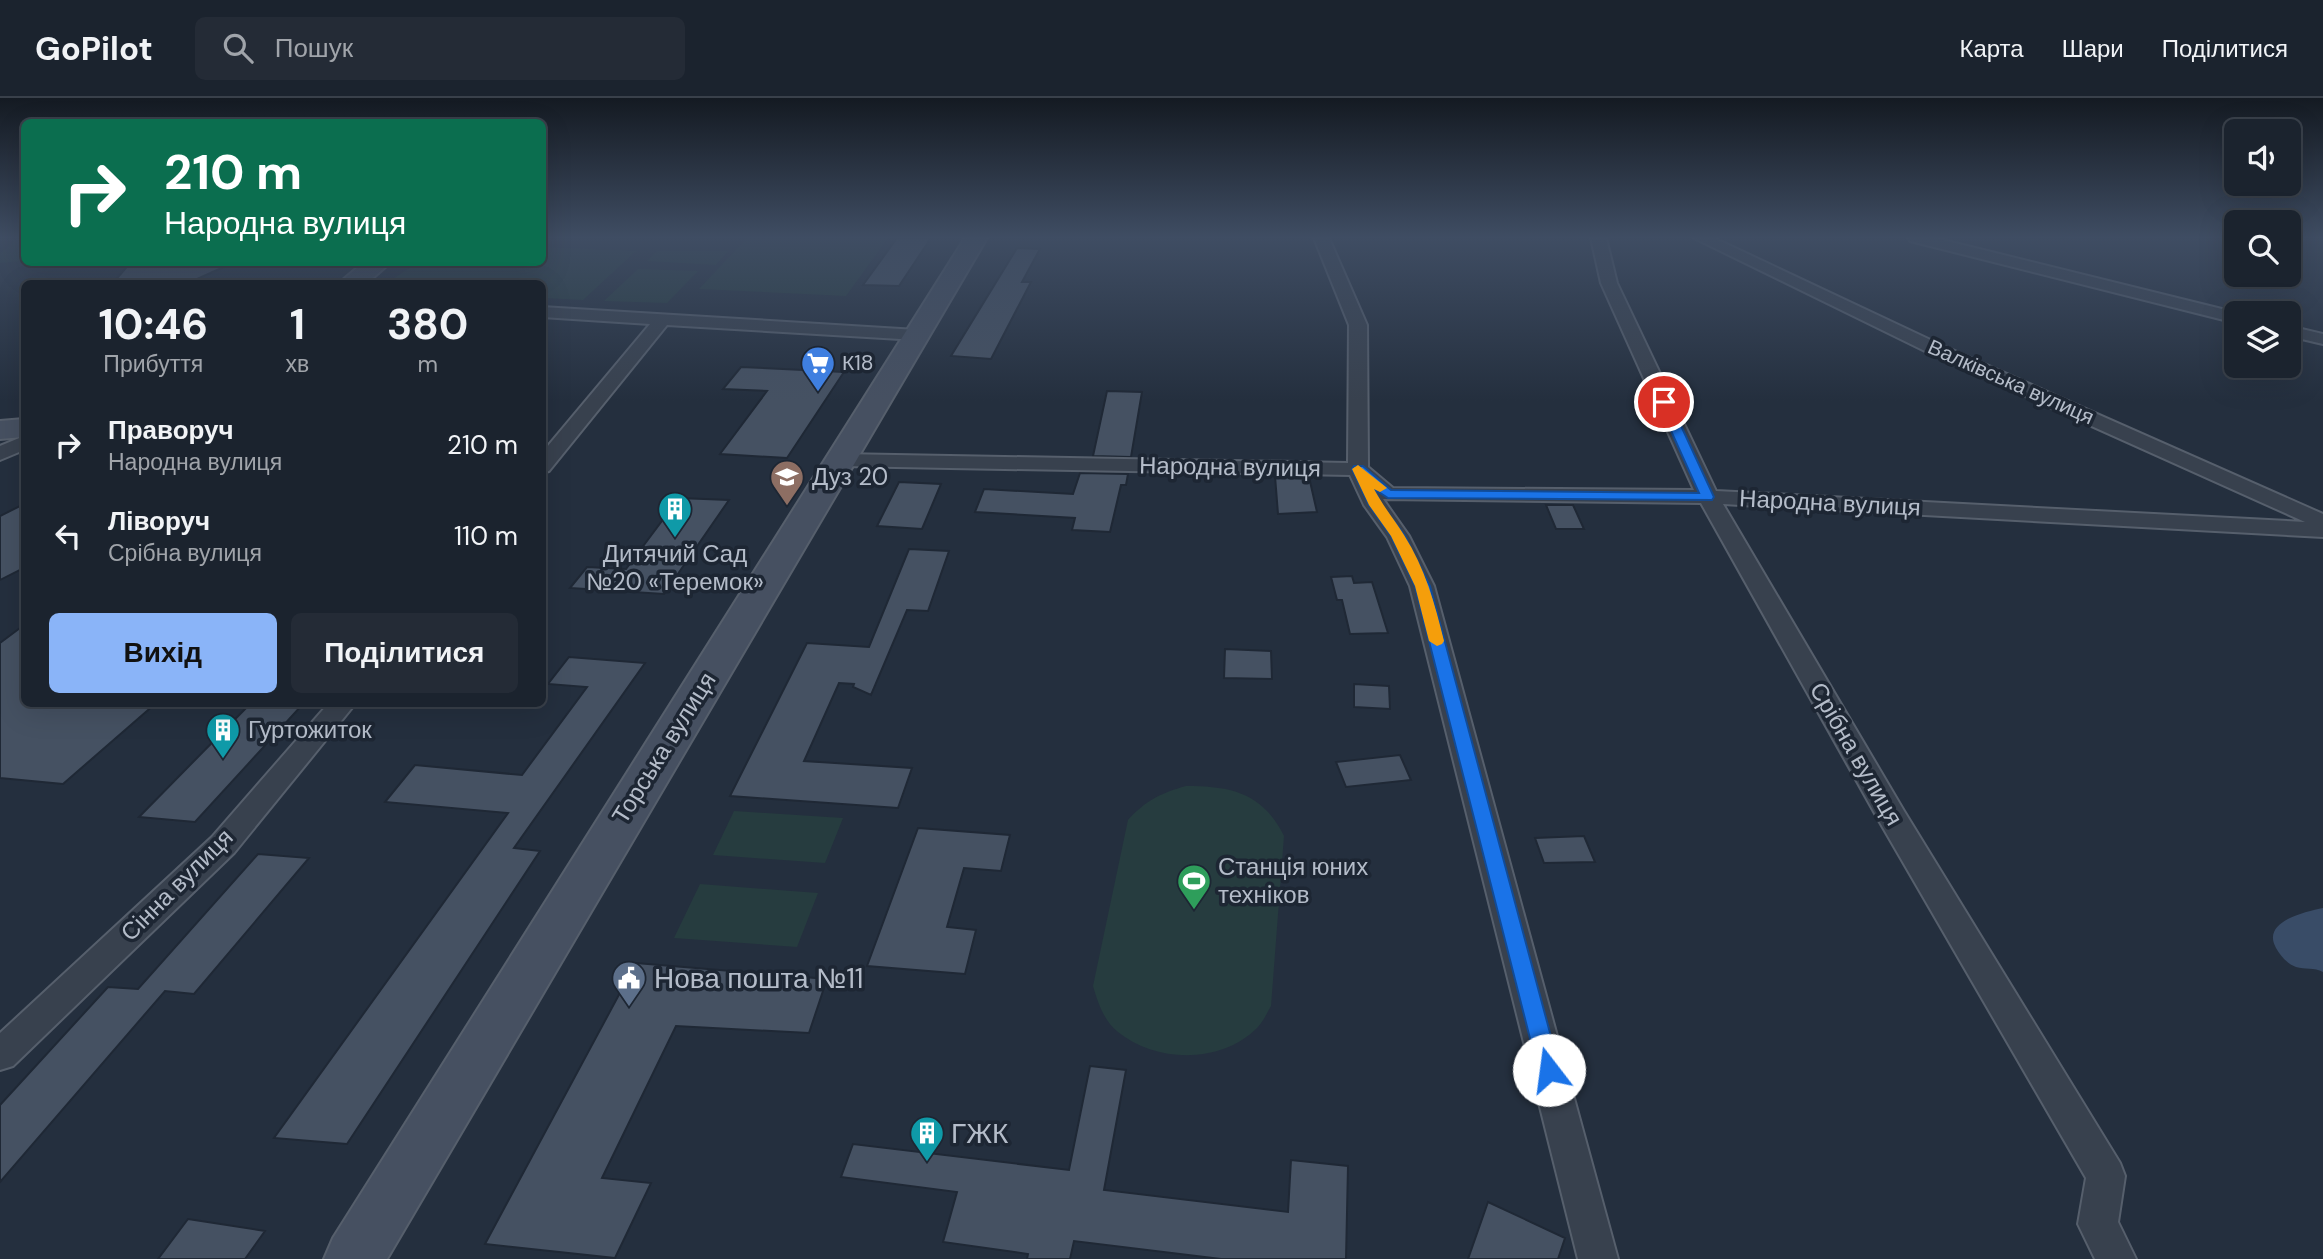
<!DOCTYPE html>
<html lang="uk">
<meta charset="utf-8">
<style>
:root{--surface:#1b232e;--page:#242b36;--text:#f1f3f6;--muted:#a0a4aa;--line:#39404a;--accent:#8ab4f8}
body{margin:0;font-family:"DM Sans",sans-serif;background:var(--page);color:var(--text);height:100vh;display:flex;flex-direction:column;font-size:26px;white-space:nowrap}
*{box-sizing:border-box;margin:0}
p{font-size:23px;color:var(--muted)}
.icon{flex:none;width:38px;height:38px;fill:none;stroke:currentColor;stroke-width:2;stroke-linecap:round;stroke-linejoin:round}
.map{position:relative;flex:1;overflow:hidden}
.details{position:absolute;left:21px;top:182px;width:525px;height:427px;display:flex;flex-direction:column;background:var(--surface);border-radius:10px;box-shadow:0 7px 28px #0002,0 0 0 2px var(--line)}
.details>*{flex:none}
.banner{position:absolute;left:21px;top:21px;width:525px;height:147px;border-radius:10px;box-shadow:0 7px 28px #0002,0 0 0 2px var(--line);background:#0b6e4f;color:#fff;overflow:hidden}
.fabs{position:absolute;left:2224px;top:21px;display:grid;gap:14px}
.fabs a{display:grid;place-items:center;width:77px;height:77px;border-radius:10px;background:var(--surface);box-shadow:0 7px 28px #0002,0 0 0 2px var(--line);font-size:35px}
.pin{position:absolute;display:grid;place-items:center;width:60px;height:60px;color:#fff;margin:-30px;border:4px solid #fff;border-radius:50%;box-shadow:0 2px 7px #0007}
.me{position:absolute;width:77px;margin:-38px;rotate:345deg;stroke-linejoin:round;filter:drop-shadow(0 0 5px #0008)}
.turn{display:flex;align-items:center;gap:24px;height:147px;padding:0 28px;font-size:32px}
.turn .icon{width:91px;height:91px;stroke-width:2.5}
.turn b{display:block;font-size:49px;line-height:60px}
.eta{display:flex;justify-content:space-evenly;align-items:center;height:119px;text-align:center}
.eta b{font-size:42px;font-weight:700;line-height:49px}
.action{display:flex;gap:14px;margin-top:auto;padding:14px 28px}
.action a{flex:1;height:80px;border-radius:10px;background:var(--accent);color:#111;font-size:28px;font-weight:700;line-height:80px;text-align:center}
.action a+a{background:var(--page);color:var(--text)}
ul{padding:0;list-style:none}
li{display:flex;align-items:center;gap:21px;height:91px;padding:0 28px}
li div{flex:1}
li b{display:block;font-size:26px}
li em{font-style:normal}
header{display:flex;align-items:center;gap:42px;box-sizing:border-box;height:98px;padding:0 35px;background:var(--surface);border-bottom:2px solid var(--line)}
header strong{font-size:33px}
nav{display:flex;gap:38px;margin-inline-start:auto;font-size:24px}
.search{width:490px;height:63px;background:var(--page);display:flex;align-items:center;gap:18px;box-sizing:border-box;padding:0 24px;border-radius:10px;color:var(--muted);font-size:26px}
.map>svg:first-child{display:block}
.green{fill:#263c3f}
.water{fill:#394c67}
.building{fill:#455162;stroke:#1f2835;stroke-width:2}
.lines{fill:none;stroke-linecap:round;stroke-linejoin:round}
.street-casing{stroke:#565f6c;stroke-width:4}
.secondary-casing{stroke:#565f6c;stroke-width:4}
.street{fill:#38414e;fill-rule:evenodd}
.secondary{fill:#465061;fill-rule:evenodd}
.route{fill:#1a73e8;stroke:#114b97;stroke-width:2}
.slow{fill:#f59e0b}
.labels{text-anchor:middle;stroke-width:7;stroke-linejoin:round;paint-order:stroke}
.far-poi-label{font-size:21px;fill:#b4bcc9;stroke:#1d2633;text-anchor:start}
.far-street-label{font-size:21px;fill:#b4bcc9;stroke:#1d2633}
.street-label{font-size:24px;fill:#b4bcc9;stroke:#1d2633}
.poi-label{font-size:24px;fill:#b4bcc9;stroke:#1d2633;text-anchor:start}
.near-poi-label{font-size:28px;fill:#b4bcc9;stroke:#1d2633;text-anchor:start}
</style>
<header>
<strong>GoPilot</strong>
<div class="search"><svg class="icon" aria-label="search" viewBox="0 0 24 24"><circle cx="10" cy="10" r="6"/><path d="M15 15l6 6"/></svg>Пошук</div>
<nav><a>Карта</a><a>Шари</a><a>Поділитися</a></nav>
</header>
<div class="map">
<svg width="2323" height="1161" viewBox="0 0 2323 1161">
<rect width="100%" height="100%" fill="#242f3e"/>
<path class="green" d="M 19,140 L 24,140 L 24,163 L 0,165 L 0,155 Z
M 747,140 L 888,140 L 846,198 L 699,191 Z
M 543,149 L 636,153 L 583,202 L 543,200 L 542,186 L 387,185 L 417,165 L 542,164 Z
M 657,153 L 728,153 L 716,167 L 647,163 Z
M 638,171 L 698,173 L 667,205 L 604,203 Z
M 1186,688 C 1231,688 1263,695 1284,738 L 1271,908 C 1267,915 1263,924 1257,930 C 1221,966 1156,965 1118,934 C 1104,923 1098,905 1093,888 L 1128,722 C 1145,703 1161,695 1186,688 Z
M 734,713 L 843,720 L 825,765 L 713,757 Z
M 700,786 L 818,795 L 797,849 L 674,840 Z"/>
<path class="water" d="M 2323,810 L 2323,874 C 2314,869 2305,872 2296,869 C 2287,866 2280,857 2276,850 C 2261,823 2305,814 2323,810 Z"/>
<path class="building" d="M 897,140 L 931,140 L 899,188 L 863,187 Z
M 1017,150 L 1040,151 L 1022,184 L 1031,184 L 991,261 L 951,258 Z
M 131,164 L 235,164 L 186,186 L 112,186 Z
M 741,269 L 844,274 L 787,360 L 720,356 L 767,293 L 723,291 Z
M 1107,293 L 1142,294 L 1131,359 L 1093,358 Z
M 1080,375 L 1128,376 L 1126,387 L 1121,387 L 1110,434 L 1072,432 L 1075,420 L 975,414 L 984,391 L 1073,396 Z
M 1275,378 L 1309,379 L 1317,414 L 1278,416 Z
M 899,384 L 941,386 L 922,431 L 877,428 Z
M 679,400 L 729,402 L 664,496 L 570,490 L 587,469 L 626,471 Z
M 24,406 L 24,470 L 0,482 L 0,418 Z
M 1546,407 L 1573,407 L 1584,431 L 1556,431 Z
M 909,451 L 949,453 L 928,513 L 907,512 L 871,597 L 853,589 L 854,586 L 839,585 L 804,663 L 912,670 L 898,710 L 730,698 L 807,545 L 869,549 Z
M 1352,478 L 1354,485 L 1372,484 L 1388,535 L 1350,536 L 1342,502 L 1337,502 L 1331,479 Z
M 24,527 L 24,606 L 155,606 L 63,686 L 0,680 L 0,545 Z
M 1225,551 L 1271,553 L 1272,581 L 1224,580 Z
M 569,559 L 645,565 L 514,750 L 540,753 L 347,1046 L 274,1040 L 508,715 L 385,704 L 415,667 L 522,677 L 587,589 L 548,586 Z
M 1354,586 L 1389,588 L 1390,611 L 1354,609 Z
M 250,606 L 303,606 L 195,724 L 139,719 Z
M 1400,657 L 1411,682 L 1346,689 L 1336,664 Z
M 918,730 L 1010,737 L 1001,773 L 964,770 L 947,829 L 976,832 L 965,876 L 867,868 Z
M 1584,738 L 1595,764 L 1544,765 L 1535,740 Z
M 258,756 L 309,760 L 194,896 L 165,893 L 0,1084 L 0,1007 L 108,889 L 138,891 Z
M 636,865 L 827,881 L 809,935 L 676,928 L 602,1080 L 651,1085 L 615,1160 L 485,1146 Z
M 1090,968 L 1126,972 L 1104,1092 L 1288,1114 L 1291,1062 L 1348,1068 L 1346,1161 L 1221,1161 L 1074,1143 L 1070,1161 L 1027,1161 L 1028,1156 L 943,1144 L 957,1094 L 841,1079 L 853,1046 L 1069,1072 Z
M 1488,1104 L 1565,1140 L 1558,1161 L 1468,1161 Z
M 188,1121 L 265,1133 L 245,1161 L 158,1161 Z"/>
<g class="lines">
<g class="street-casing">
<path id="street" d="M 1314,140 L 1329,140 L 1367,227 L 1368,369 L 1393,390 L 1694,392 L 1601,185 L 1591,140 L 1606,140 L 1617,185 L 1716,393 L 2305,424 L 1927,254 L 1694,140 L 1714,140 L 1939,246 L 2323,416 L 2323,439 L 1723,406 L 1904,713 L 2120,1065 L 2125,1078 L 2118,1124 L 2136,1161 L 2095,1161 L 2078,1126 L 2086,1080 L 1878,721 L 1701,405 L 1383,401 L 1409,438 L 1434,488 L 1618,1161 L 1578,1161 L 1410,488 L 1387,439 L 1364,407 L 1350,377 L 841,368 L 834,366 L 831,362 L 834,358 L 841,356 L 1348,365 L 1349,227 Z
M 1908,140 L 1935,140 L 2238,215 L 2236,225 L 1910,143 Z
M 542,209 L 917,232 L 926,237 L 917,242 L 667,227 L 549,373 L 542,375 L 542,355 L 650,226 L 542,219 Z
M 2289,228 L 2323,236 L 2323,246 L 2289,238 Z
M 24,338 L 24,352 L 0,362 L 0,348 Z
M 328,606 L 355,606 L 234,755 L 13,968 L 0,972 L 0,935 L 212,739 Z"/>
</g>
<g class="secondary-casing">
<path id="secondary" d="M 965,140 L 987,140 L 387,1161 L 324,1161 L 333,1140 Z
M 364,164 L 391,164 L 366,186 L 338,186 Z
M 24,321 L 24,339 L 0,341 L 0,323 Z"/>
</g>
<use href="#street" class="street"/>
<use href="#secondary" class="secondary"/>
</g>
<linearGradient id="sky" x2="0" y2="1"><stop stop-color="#141a22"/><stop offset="0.46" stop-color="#3f4d63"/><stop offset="1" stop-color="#3f4d63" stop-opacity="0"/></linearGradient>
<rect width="2323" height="303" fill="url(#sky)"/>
<path class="route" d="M 1664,300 L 1670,304 L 1714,399 L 1712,402 L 1388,400 L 1374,391 L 1382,407 L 1405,438 L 1430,488 L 1560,972 L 1557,979 L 1549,982 L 1541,979 L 1538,972 L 1415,488 L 1391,438 L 1369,407 L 1352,371 L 1354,368 L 1363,368 L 1391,392 L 1699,395 L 1658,304 Z"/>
<path class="slow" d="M 1358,367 L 1387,390 L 1380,394 L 1374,391 C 1383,408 1394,421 1404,437 C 1425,470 1435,506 1444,543 L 1442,546 L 1437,548 L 1429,543 L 1415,488 L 1391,438 L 1369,407 L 1352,371 Z"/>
<defs>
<g id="supermarket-pin" transform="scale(1.75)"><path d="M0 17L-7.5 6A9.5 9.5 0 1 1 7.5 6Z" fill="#3f7fe0" stroke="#1d2633"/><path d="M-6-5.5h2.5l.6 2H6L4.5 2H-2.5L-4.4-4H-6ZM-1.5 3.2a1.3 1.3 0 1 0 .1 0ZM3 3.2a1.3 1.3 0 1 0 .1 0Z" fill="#fff"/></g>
<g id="school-pin" transform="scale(1.75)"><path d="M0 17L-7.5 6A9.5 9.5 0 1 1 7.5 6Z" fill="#8d6e63" stroke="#1d2633"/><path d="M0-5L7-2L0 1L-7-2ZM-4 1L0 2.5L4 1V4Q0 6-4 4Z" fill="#fff"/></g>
<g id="building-pin" transform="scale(1.75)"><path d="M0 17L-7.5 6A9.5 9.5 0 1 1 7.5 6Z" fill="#0f9aa8" stroke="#1d2633"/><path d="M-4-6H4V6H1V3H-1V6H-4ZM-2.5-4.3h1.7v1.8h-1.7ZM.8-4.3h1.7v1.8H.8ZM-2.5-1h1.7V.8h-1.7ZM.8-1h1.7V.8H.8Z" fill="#fff"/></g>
<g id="stadium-pin" transform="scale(1.75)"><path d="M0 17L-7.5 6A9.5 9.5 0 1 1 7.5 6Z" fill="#2e9e5b" stroke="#1d2633"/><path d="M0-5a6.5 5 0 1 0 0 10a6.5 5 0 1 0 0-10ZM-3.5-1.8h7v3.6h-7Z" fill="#fff"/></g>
<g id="civic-pin" transform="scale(1.75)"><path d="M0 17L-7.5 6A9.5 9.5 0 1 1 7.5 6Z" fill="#5c6f8a" stroke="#1d2633"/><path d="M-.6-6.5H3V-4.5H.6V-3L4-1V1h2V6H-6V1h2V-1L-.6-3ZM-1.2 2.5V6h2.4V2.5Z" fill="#fff"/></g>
</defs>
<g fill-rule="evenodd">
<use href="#supermarket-pin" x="818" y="265"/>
<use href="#school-pin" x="787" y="379"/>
<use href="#building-pin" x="675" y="411"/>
<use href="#building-pin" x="223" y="632"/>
<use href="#stadium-pin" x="1194" y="783"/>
<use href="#civic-pin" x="629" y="880"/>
<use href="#building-pin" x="927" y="1035"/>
</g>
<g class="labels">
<g class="far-poi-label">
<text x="842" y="272">К18</text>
</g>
<g class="far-street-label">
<text transform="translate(2011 284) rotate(24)" y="7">Валківська вулиця</text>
</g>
<g class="street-label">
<text transform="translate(1230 369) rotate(1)" y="8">Народна вулиця</text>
<text transform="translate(1830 405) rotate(3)" y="8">Народна вулиця</text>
<text transform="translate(664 650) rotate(-58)" y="8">Торська вулиця</text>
<text transform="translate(1856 656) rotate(60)" y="8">Срібна вулиця</text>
<text transform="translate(177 787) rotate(-45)" y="8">Сінна вулиця</text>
</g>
<g class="poi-label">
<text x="812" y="387">Дуз 20</text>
<text x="675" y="464" text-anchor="middle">Дитячий Сад<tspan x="675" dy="28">№20 «Теремок»</tspan></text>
<text x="248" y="640">Гуртожиток</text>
<text x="1218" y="777">Станцiя юних<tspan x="1218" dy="28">технiков</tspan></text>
</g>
<g class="near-poi-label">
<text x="654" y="890">Нова пошта №11</text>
<text x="951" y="1045">ГЖК</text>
</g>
</g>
</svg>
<div class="fabs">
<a><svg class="icon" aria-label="sound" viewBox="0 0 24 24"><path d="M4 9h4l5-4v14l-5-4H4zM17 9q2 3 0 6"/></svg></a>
<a><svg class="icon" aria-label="search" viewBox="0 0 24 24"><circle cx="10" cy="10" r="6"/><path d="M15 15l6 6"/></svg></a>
<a><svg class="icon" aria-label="layers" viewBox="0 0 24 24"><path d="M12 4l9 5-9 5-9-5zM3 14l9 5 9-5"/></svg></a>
</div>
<div class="pin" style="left:1664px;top:304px;background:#d93025"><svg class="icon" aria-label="arrive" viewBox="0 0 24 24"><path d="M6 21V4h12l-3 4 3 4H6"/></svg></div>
<svg class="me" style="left:1549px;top:972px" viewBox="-20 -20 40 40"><circle r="19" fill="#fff"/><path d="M0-13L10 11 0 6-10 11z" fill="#1a73e8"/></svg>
<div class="banner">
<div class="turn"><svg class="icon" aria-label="right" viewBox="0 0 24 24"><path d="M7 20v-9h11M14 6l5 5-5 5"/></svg><div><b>210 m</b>Народна вулиця</div></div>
</div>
<section class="details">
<div class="eta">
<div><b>10:46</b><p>Прибуття</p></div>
<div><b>1</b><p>хв</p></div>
<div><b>380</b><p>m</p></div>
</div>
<ul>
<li><svg class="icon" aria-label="right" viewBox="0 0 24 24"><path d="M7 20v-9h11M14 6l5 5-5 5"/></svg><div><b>Праворуч</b><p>Народна вулиця</p></div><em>210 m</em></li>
<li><svg class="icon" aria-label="left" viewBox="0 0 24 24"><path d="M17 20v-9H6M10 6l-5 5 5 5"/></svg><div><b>Ліворуч</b><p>Срібна вулиця</p></div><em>110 m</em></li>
</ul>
<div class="action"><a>Вихід</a><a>Поділитися</a></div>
</section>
</div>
